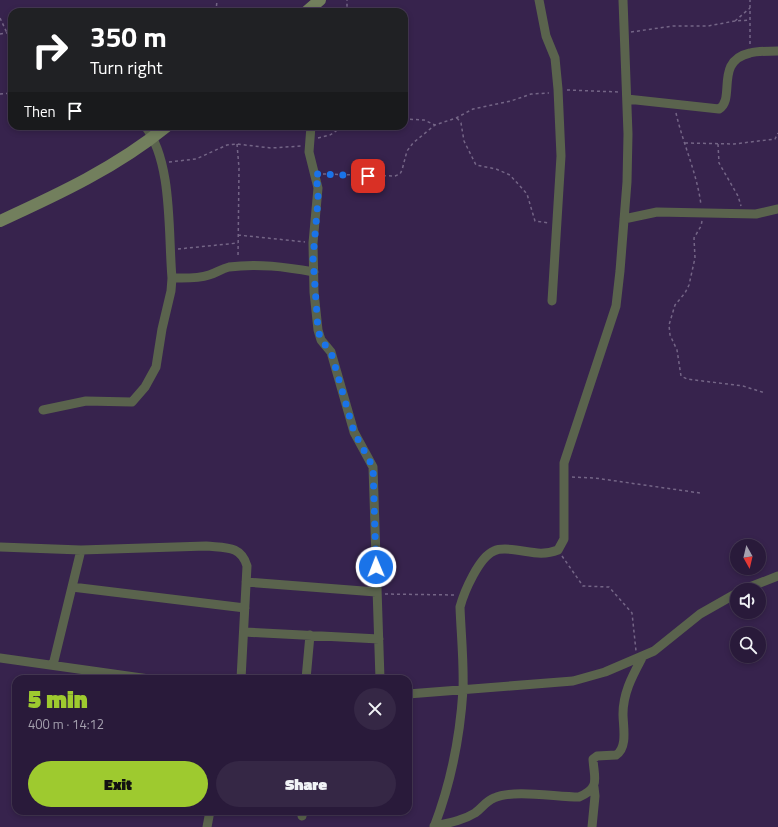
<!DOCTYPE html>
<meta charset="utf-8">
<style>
:root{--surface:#291a3a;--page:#352745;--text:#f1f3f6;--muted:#a5a1af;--line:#453854;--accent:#9eca2f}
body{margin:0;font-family:"Titillium Web",sans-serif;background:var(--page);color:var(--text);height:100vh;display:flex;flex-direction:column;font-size:15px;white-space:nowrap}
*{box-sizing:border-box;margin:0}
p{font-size:13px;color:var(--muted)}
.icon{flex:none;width:22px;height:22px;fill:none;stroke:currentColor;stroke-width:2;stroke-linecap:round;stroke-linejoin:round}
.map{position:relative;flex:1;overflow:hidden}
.details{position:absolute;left:12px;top:675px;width:400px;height:140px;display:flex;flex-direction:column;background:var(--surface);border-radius:12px;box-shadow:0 2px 6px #0003,0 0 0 1px var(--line)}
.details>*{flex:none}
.top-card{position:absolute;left:8px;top:8px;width:400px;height:122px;border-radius:12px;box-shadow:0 2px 6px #0003,0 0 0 1px var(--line);background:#202124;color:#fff;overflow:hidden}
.needle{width:26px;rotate:172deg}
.tools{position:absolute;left:730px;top:539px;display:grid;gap:8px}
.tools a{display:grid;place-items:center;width:36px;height:36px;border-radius:50%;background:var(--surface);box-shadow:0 2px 6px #0003,0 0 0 1px var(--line);font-size:20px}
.pin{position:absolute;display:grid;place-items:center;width:34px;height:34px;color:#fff;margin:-17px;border-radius:8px;box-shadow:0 2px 6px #0006}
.me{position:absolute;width:44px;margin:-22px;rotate:359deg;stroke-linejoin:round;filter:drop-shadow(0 0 3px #0008)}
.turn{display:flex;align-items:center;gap:14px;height:84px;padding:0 16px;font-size:18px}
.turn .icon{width:52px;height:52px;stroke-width:2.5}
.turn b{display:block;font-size:28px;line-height:34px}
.then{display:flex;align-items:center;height:38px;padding:0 16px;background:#0003;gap:8px;font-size:15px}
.round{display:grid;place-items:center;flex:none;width:42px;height:42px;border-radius:21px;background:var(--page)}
.overview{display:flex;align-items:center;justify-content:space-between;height:68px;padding:0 16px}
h1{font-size:24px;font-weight:800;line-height:30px;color:var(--accent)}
.cta{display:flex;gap:8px;margin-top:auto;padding:8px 16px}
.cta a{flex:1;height:46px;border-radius:24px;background:var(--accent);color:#111;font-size:16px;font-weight:800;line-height:46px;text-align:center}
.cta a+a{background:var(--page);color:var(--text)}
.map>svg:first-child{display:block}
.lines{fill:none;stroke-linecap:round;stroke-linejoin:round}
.path{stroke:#746586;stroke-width:1.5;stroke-dasharray:3 3;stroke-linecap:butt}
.street{stroke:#5a634d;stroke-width:9}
.secondary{stroke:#727f5d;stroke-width:12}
.route{stroke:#1a73e8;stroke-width:7;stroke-dasharray:0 12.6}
</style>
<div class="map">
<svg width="778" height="827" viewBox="0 0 778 827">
<rect width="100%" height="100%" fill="#37234d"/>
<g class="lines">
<path class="path" d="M 216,12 L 217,0
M 344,12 L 347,6 L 347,0
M 0,18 L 7,33
M 735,21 L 750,8
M 631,32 L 673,26 L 708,26 L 735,21 L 750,20
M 0,34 L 12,32
M 750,44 L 750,0
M 567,90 L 619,92
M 0,94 L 12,93
M 676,113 C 683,144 697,173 701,205
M 457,118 L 461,123 L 464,141 L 476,165 L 496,169 L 510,175 L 527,194 L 535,221 L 549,223
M 404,119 L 424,120 L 435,125
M 318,138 L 330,135 L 339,129 L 360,129 L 372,126
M 685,143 L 734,144 L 775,139 L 778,133
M 237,144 L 239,168 L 238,258
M 718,144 L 719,163 L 738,196 L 741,206
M 169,162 L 196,159 L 227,145 L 237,144 L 271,148 L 301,146
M 323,174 L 395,176 L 400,174 L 402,170 L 407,151 L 413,143 L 435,125 L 456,118 L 473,109 L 511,101 L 531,94 L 549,93
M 702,221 L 701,226 L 694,238 L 695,258 L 689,285 L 685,293 L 675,305 L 669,325 L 670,335 L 677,350 L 681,376 L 687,379 L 743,386 L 765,393
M 238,235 L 305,242
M 178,249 L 238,243
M 572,477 L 595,478 L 700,493
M 562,556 L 583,586 L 609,587 L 632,613 L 636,651
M 385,594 L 455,595"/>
<path class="street" d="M 539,0 L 546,36 L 555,58 L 558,89 L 561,156 L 552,301
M 627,99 L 719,109 C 736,99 714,61 750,53 C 758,51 769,51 778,51
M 311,126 L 309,152 L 318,188 L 313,243 L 314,292 L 318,330 L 321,340 L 331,352 L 354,432 L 373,467 L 380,679
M 624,219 L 657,212 L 756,214 L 778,209
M 172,278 C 184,278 197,279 209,275 C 216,273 221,269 229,267 C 257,263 286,267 314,272
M 43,410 L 86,401 L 132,402 L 145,387 L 156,367 L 162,329 L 171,291 L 172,278 C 168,233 173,162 145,126
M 0,547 L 81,550 L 206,546 C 225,548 241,545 247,566 L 241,679
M 246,582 L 376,592
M 72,587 L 245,608
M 742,590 L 778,576
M 244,632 L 379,639
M 0,658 L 149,679
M 53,665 L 81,550
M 306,679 L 310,635
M 408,694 L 573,681 L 605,672 L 654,651 L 700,614 L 737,593
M 302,816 L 303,811
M 434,826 C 448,823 462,821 475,813 C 482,808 486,801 494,798 C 514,789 555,797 579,797 C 601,788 594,778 593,759 L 597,756 L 616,755 C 628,748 623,726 623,714 C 623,692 633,675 643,656
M 207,827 L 210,811
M 434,827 C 451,783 460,737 463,690 C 464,662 461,634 460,607 C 464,592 479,557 494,551 C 500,548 509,549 516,550 C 531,552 543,556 558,550 L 564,539 L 564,463 L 616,306 L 620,271 L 627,182 L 628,134 L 623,0
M 592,827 L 595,796 L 594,787"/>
<path class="secondary" d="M 306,12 L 320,0
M 0,221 C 59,194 117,167 167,126"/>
</g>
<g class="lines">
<path class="route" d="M 368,176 L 315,174 L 318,188 L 318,200 L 313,258 L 318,330 L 321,340 L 331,352 L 354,432 L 373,467 L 376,567"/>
</g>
</svg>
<div class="tools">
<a><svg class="needle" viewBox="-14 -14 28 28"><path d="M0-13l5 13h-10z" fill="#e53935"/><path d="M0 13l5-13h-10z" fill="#a5a1af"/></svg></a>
<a><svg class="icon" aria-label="sound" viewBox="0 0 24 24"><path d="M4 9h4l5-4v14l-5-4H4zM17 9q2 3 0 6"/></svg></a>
<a><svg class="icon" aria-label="search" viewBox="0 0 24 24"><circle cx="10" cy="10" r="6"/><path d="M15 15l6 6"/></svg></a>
</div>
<div class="pin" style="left:368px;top:176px;background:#d93025"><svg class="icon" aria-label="arrive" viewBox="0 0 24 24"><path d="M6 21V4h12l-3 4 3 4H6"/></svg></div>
<svg class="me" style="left:376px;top:567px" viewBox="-20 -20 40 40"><circle r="17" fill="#1a73e8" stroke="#fff" stroke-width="3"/><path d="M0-11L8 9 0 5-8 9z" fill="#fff"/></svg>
<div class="top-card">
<div class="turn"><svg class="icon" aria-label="right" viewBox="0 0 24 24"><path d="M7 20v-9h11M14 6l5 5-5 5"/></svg><div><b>350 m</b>Turn right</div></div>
<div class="then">Then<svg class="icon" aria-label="arrive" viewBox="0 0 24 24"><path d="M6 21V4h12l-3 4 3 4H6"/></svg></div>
</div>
<section class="details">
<div class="overview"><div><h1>5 min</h1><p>400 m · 14:12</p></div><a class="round"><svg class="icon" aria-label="close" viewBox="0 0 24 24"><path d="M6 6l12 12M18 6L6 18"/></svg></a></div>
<div class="cta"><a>Exit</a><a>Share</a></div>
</section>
</div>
